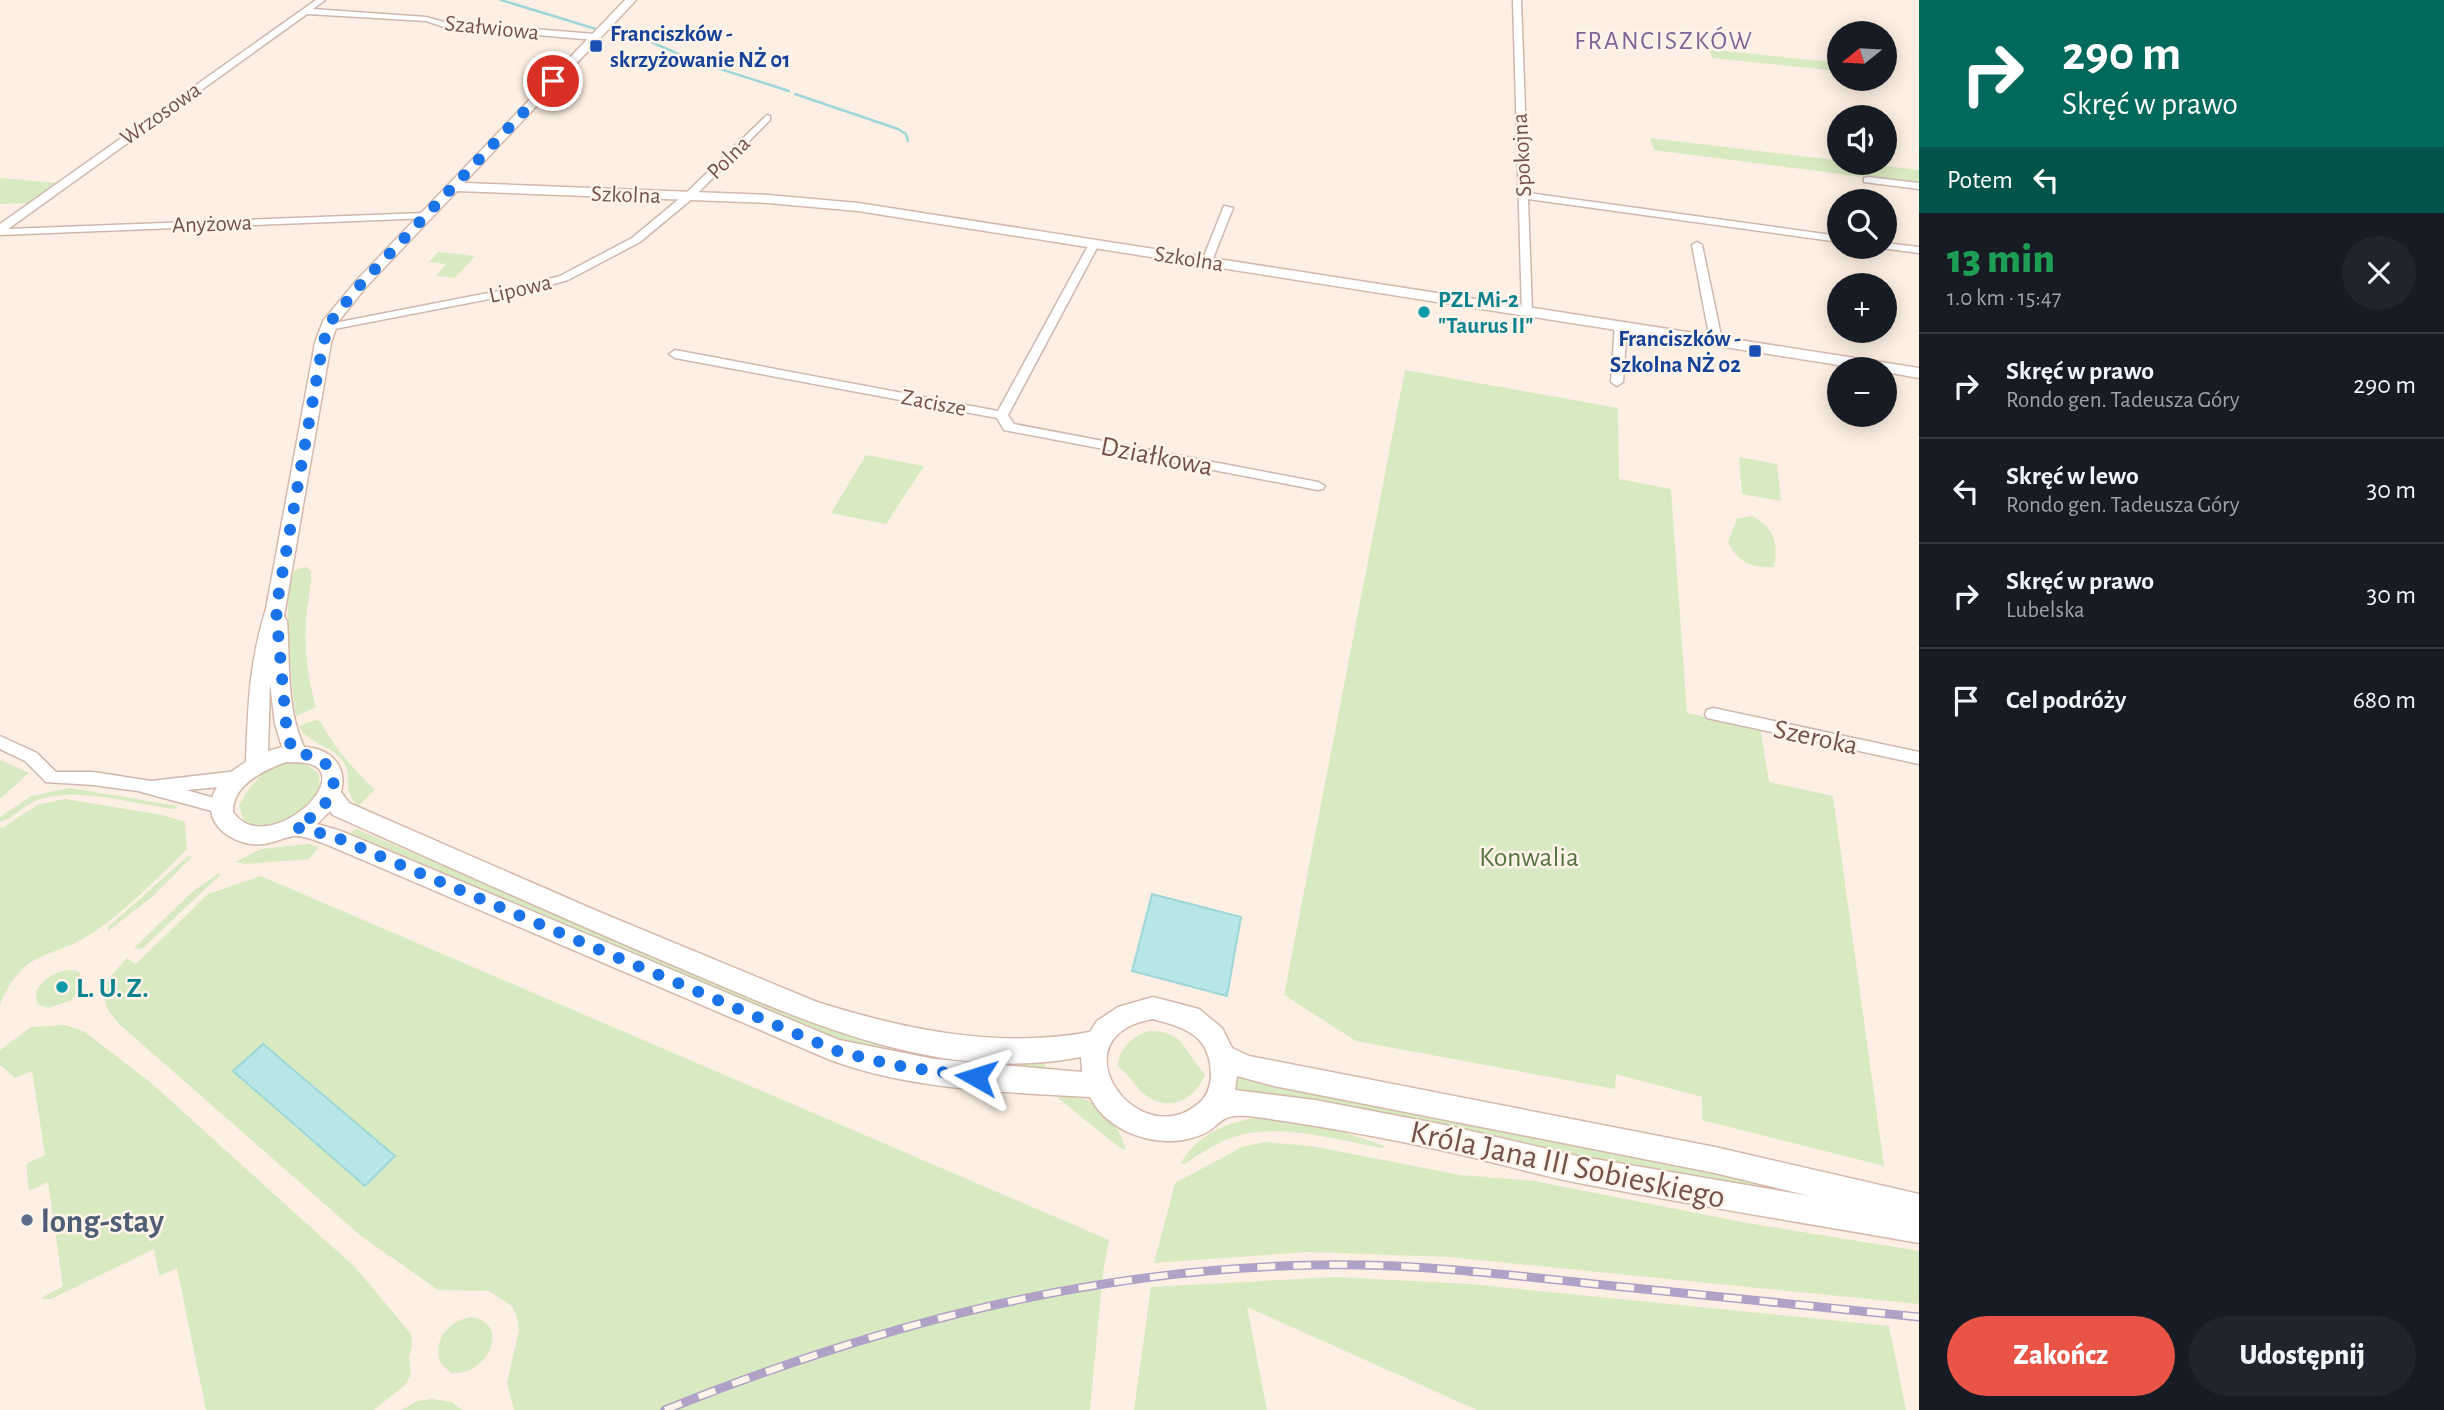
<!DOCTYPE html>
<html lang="pl">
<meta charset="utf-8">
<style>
:root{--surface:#171b24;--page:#20242c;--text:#f1f3f6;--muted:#9ea1a6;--line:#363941;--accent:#e95446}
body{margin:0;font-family:"Alegreya Sans",sans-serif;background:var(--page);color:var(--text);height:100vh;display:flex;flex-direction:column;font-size:26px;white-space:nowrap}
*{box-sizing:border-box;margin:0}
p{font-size:23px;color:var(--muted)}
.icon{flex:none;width:38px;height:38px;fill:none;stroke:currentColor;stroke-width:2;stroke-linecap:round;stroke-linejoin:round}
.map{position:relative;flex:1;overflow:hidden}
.side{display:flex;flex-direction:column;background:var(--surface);width:525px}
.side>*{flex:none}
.banner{background:#00695c;color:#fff;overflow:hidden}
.needle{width:46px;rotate:252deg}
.controls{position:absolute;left:1827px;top:21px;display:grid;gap:14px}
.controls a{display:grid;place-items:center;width:70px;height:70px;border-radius:50%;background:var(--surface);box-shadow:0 4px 18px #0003;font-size:35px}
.pin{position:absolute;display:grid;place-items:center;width:60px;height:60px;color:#fff;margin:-30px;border:4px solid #fff;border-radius:50%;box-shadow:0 2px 7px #0007}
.me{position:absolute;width:77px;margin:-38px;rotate:276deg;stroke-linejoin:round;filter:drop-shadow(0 0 5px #0008)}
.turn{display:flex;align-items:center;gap:24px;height:147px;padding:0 28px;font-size:32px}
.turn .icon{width:91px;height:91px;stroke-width:2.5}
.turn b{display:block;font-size:49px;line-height:60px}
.then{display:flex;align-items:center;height:66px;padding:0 28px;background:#0003;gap:14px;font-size:26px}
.round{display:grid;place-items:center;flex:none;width:74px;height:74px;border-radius:37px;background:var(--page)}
.summary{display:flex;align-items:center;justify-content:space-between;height:119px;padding:0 28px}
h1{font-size:42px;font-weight:800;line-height:52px;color:#1e9e55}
.action{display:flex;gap:14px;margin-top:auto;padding:14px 28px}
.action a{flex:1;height:80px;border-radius:42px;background:var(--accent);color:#fff;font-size:28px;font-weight:800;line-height:80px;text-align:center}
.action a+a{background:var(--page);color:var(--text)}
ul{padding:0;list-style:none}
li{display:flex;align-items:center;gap:21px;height:105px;padding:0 28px;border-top:2px solid var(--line)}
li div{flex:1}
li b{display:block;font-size:26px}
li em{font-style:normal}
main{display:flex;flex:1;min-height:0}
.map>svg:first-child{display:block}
.green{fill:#d8eac1}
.water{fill:#b7e6e6;stroke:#9dd7d8;stroke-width:2}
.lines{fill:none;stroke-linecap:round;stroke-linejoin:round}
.stream{stroke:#9dd7d8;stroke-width:2.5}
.street-casing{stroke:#d0b7ad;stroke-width:3}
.secondary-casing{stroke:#d6b8ab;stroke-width:3}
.street{fill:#fff;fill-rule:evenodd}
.secondary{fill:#fff;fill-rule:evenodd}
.rail-casing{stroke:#b0a2c6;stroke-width:9}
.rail{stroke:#fff4ea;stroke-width:6;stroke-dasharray:18;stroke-linecap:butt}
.route{stroke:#1a73e8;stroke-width:12;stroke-dasharray:0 21.6}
.transit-dot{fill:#1a4fb4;stroke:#fff4ea;stroke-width:2.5}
.culture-dot{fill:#0f9aa8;stroke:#fff4ea;stroke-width:2.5}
.service-dot{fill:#5c6f8a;stroke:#fff4ea;stroke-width:2.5}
.labels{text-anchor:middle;stroke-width:5;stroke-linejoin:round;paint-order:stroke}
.far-street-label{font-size:23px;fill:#755249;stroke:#fff4ea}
.far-transit-label{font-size:23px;font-weight:bold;fill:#164399;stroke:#fff4ea;text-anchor:start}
.far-culture-label{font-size:23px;font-weight:bold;fill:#0d838f;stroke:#fff4ea;text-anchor:start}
.far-quarter-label{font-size:26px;letter-spacing:2px;fill:#806499;stroke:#fff4ea}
.street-label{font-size:28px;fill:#755249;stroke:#fff4ea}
.park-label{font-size:28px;fill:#56753e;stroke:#fff4ea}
.culture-label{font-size:28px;font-weight:bold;fill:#0d838f;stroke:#fff4ea;text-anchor:start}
.near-street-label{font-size:33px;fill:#755249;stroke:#fff4ea}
.near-service-label{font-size:33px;font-weight:bold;fill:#4e5e75;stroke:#fff4ea;text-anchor:start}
</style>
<main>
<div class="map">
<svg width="1919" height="1410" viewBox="0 0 1919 1410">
<rect width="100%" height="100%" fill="#fdefe3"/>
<path class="green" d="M 1709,49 L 1839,63 L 1839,71 L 1712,58 Z
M 1650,138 L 1919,170 L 1919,184 L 1654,150 Z
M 0,178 L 58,183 L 28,203 L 0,204 Z
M 438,252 L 475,256 L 455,278 L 436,276 L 446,264 L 429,262 Z
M 1405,370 L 1618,408 L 1619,479 L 1671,489 L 1687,713 L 1760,726 L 1769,782 L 1833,796 L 1884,1166 L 1702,1120 L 1702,1097 L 1616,1074 L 1615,1089 L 1356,1041 L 1284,995 Z
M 866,455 L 924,466 L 886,524 L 831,513 Z
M 1739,457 L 1777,464 L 1781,501 L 1742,494 Z
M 1752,516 C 1774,528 1779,543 1774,567 C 1752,568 1738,563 1728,542 L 1737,519 Z
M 306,567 L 311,571 C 312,587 307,603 306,620 C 304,649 308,679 316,707 L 296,716 C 292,693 282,592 292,575 C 295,569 300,568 306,567 Z
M 315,720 L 320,721 C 335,749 353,768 375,790 L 358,806 C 341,790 354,776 342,760 C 330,744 308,745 299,726 Z
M 0,760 L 29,773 L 0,799 Z
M 286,761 C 300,763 309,764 319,774 L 320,792 C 300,814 275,841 244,821 L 239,806 L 248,790 L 270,765 Z
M 70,788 L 178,806 L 174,809 C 131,804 80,786 37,800 C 24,805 13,819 0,822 L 0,817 L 31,796 Z
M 65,799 L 163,815 L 185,822 L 187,849 C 158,877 128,909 94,932 C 53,960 23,947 0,1005 L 0,826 L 2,828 L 39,804 Z
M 356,829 L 786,1011 L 992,1061 L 1045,1062 L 1045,1069 L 959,1067 L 834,1040 L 351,833 Z
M 308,844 L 319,847 L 309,859 L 245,864 L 235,862 L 261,849 Z
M 188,856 L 192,857 L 152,897 L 108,931 L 108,927 Z
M 219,873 L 220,875 L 142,949 L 134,948 L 192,892 Z
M 261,876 L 1109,1240 L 1103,1272 L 1090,1410 L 514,1410 L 507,1382 L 519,1331 L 517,1317 L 512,1306 L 489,1291 L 438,1290 L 361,1236 L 119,1024 C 94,996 103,984 127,958 L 136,964 L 208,894 Z
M 74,970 L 79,972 L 84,982 L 72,1000 L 48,1008 L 37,1004 L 36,992 C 44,977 57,970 74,970 Z
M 66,1025 L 85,1032 L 150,1082 L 356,1268 L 411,1334 L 412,1345 L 409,1357 L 411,1375 L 405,1385 L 374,1410 L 206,1410 L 177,1268 L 159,1276 L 154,1249 L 51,1299 L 43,1299 L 43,1297 L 63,1286 L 48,1182 L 29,1191 L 26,1164 L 45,1155 L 32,1071 L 15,1078 L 0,1065 L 0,1050 L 31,1027 Z
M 1148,1031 C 1186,1030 1183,1052 1205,1074 C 1197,1098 1171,1112 1148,1097 C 1137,1090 1130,1075 1118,1066 C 1119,1048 1132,1037 1148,1031 Z
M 1235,1077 L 1494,1128 L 1684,1161 L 1909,1213 L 1669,1176 L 1494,1135 L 1233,1088 Z
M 1058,1093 C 1094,1096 1116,1116 1126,1150 L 1120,1148 L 1058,1098 Z
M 1255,1118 L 1322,1125 L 1385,1146 L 1382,1148 C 1339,1140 1279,1123 1237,1136 C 1218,1141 1201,1154 1184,1164 L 1181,1163 C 1196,1136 1225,1123 1255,1118 Z
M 1264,1142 L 1311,1146 L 1460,1175 L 1534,1181 L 1742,1222 L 1919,1251 L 1919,1304 L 1448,1257 L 1308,1252 L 1154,1263 L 1175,1183 L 1242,1147 Z
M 1336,1277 L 1470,1284 L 1889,1326 L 1906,1410 L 1477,1410 L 1247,1307 L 1267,1410 L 1134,1410 L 1151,1287 Z
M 472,1317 C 512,1324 487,1377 451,1373 L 440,1362 C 433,1339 449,1320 472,1317 Z
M 432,1399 L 452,1402 L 462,1410 L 402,1410 L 417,1401 Z"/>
<path class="water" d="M 1152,894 L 1241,917 L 1227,996 L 1132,971 Z
M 263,1044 L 395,1156 L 365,1186 L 233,1071 Z"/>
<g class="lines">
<path class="stream" d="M 501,0 L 596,29
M 612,31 L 642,38 L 692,60 L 789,91
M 795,94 L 898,129 L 906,134 L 908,141"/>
<g class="street-casing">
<path id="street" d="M 316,0 L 325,0 L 313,9 L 426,17 L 444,22 L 595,34 L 599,37 L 595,40 L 444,27 L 426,21 L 307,14 L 8,229 L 425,213 L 430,216 L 429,218 L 0,235 L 0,224 Z
M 1513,0 L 1521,0 L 1528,193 L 1839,236 L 1839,242 L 1528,199 L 1532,311 L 1522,313 Z
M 767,115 L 770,116 L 770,120 L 693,198 L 640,242 L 568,280 L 526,292 L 329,330 L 323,327 L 329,324 L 524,286 L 560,276 L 632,238 L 685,194 Z
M 1868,177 L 1919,183 L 1919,189 L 1864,182 L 1864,178 Z
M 1224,206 L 1233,208 L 1212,261 L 1203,263 L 1202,261 Z
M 1094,241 L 1099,244 L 1008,415 L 1014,424 L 1318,482 L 1325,486 L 1323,489 L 1318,490 L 1009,431 L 1004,430 L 997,418 L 675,358 L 669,354 L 675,350 L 998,411 L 1089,244 Z
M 1697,242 L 1702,245 L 1722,340 L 1716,344 L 1710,340 L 1692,245 Z
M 1885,243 L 1919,247 L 1919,253 L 1881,248 L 1885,247 Z
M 1621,322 L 1627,325 L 1623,382 L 1617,386 L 1611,382 L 1615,325 Z
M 1713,708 L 1919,752 L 1919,764 L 1707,718 L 1705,714 L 1707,710 Z
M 0,736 L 37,753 L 56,772 L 93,772 L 151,781 L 238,771 L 244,773 L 246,777 L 244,781 L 220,787 L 186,790 L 229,802 L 231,807 L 229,812 L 223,814 L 138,791 L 93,785 L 46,782 L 25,761 L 0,749 Z"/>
</g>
<g class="secondary-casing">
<path id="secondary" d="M 625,0 L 636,0 L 464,183 L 768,195 L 858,203 L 1919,368 L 1919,378 L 1885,372 L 1885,369 L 1864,369 L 858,211 L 768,203 L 457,191 L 366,287 L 338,322 L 331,343 L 284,616 L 287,621 C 290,662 286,708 304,747 C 330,748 348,766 341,792 L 349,803 L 597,911 L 817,1002 C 906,1030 998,1049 1090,1032 L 1097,1021 L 1118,1007 L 1153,997 L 1199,1009 L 1222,1028 L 1232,1048 L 1249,1056 L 1715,1147 L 1919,1194 L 1919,1243 C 1806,1223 1692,1205 1579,1183 C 1534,1174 1490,1161 1445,1151 C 1383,1137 1320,1126 1257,1117 C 1212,1111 1227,1127 1195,1137 C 1158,1149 1108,1133 1090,1097 C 1004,1092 909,1090 828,1059 L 328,845 C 319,842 306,836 296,836 C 286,836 274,843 264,844 C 242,847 212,833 211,808 C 210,787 230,771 246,762 C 248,706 249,663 266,609 L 315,343 L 323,321 L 356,281 ZM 270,683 L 275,724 L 282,747 L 268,751 ZM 286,762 C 296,763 310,761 318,768 C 342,791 262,855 233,812 C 232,785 264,770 286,762 ZM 330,811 L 333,815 C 440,863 546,911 654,957 C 787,1013 932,1086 1081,1057 L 1082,1072 L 934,1059 L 839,1040 L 341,831 L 317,824 ZM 1153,1019 C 1187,1028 1211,1036 1211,1076 C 1210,1088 1207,1097 1198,1104 C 1137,1155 1053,1036 1153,1019 ZM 1237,1076 L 1274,1086 L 1715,1173 L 1810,1196 L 1577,1156 L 1445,1125 L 1315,1100 L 1235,1090 Z"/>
</g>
<use href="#street" class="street"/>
<use href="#secondary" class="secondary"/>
<g class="rail-casing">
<path id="rail" d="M 665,1410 C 877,1325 1089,1269 1318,1265 C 1410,1263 1502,1274 1594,1284 C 1702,1295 1811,1306 1919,1317"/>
</g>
<use href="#rail" class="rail"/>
</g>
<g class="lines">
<path class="route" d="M 553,81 L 361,284 L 331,321 L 323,343 L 276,609 L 286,723 L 290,743 L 296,753 C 314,755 329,760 334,779 C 332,803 315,817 295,827 L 333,836 L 837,1051 L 893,1065 L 976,1077"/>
</g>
<g class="transit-dot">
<rect x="589" y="39" width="14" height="14" rx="3.5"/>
<rect x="1748" y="344" width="14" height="14" rx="3.5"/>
</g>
<g class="culture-dot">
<circle cx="1424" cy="312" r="7"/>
<circle cx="62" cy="987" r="7"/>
</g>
<circle class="service-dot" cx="27" cy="1220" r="7"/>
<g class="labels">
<g class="far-street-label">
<text transform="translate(492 27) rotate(6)" y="8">Szałwiowa</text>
<text transform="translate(160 113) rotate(-35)" y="8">Wrzosowa</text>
<text transform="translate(1521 155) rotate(-93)" y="8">Spokojna</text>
<text transform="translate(728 157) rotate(-45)" y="8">Polna</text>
<text transform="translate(626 194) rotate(2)" y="8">Szkolna</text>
<text transform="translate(212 223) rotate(-2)" y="8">Anyżowa</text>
<text transform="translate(1189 258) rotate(9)" y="8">Szkolna</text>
<text transform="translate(520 288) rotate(-13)" y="8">Lipowa</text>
<text transform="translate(934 402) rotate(11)" y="8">Zacisze</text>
</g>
<g class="far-transit-label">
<text x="610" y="41">Franciszków -<tspan x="610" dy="26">skrzyżowanie NŻ 01</tspan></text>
<text x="1741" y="346" text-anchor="end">Franciszków -<tspan x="1741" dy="26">Szkolna NŻ 02</tspan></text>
</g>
<g class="far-culture-label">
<text x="1438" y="307">PZL Mi-2<tspan x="1438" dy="26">"Taurus II"</tspan></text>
</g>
<g class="far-quarter-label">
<text x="1664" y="49">FRANCISZKÓW</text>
</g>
<g class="street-label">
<text transform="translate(1157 455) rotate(11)" y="10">Działkowa</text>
<text transform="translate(1816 736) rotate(12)" y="10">Szeroka</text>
</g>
<g class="park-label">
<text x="1529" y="866">Konwalia</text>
</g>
<g class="culture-label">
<text x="76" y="997">L. U. Z.</text>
</g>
<g class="near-street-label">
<text transform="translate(1568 1163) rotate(12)" y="12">Króla Jana III Sobieskiego</text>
</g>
<g class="near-service-label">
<text x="41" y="1232">long-stay</text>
</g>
</g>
</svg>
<div class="controls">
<a><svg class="needle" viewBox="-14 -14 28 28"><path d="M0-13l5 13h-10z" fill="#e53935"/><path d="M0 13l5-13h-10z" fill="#9ea1a6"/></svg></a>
<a><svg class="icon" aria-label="sound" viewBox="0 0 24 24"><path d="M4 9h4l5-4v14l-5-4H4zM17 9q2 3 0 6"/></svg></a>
<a><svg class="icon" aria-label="search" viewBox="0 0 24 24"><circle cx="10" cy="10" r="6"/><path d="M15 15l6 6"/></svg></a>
<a>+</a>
<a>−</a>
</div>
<div class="pin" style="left:553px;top:81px;background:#d93025"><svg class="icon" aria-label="arrive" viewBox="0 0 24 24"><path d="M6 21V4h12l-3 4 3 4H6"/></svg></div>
<svg class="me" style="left:976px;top:1077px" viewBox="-20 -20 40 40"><path d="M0-17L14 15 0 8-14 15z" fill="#1a73e8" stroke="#fff" stroke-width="4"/></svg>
</div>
<section class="side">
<div class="banner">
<div class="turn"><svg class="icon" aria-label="right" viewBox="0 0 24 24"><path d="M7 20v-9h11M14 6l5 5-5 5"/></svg><div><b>290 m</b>Skręć w prawo</div></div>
<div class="then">Potem<svg class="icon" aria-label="left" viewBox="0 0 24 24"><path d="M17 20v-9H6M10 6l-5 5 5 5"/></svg></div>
</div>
<div class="summary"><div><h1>13 min</h1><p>1.0 km · 15:47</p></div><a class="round"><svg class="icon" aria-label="close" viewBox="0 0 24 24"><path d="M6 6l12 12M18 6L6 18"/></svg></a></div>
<ul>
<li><svg class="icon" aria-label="right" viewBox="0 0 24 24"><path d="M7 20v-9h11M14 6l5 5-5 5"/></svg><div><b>Skręć w prawo</b><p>Rondo gen. Tadeusza Góry</p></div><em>290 m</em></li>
<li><svg class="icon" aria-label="left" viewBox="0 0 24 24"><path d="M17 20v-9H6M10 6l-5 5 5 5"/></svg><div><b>Skręć w lewo</b><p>Rondo gen. Tadeusza Góry</p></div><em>30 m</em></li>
<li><svg class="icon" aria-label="right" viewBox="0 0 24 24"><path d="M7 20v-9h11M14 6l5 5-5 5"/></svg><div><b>Skręć w prawo</b><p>Lubelska</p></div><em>30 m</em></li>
<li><svg class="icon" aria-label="arrive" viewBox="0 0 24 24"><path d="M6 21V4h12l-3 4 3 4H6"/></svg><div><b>Cel podróży</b></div><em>680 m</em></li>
</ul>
<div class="action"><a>Zakończ</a><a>Udostępnij</a></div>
</section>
</main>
